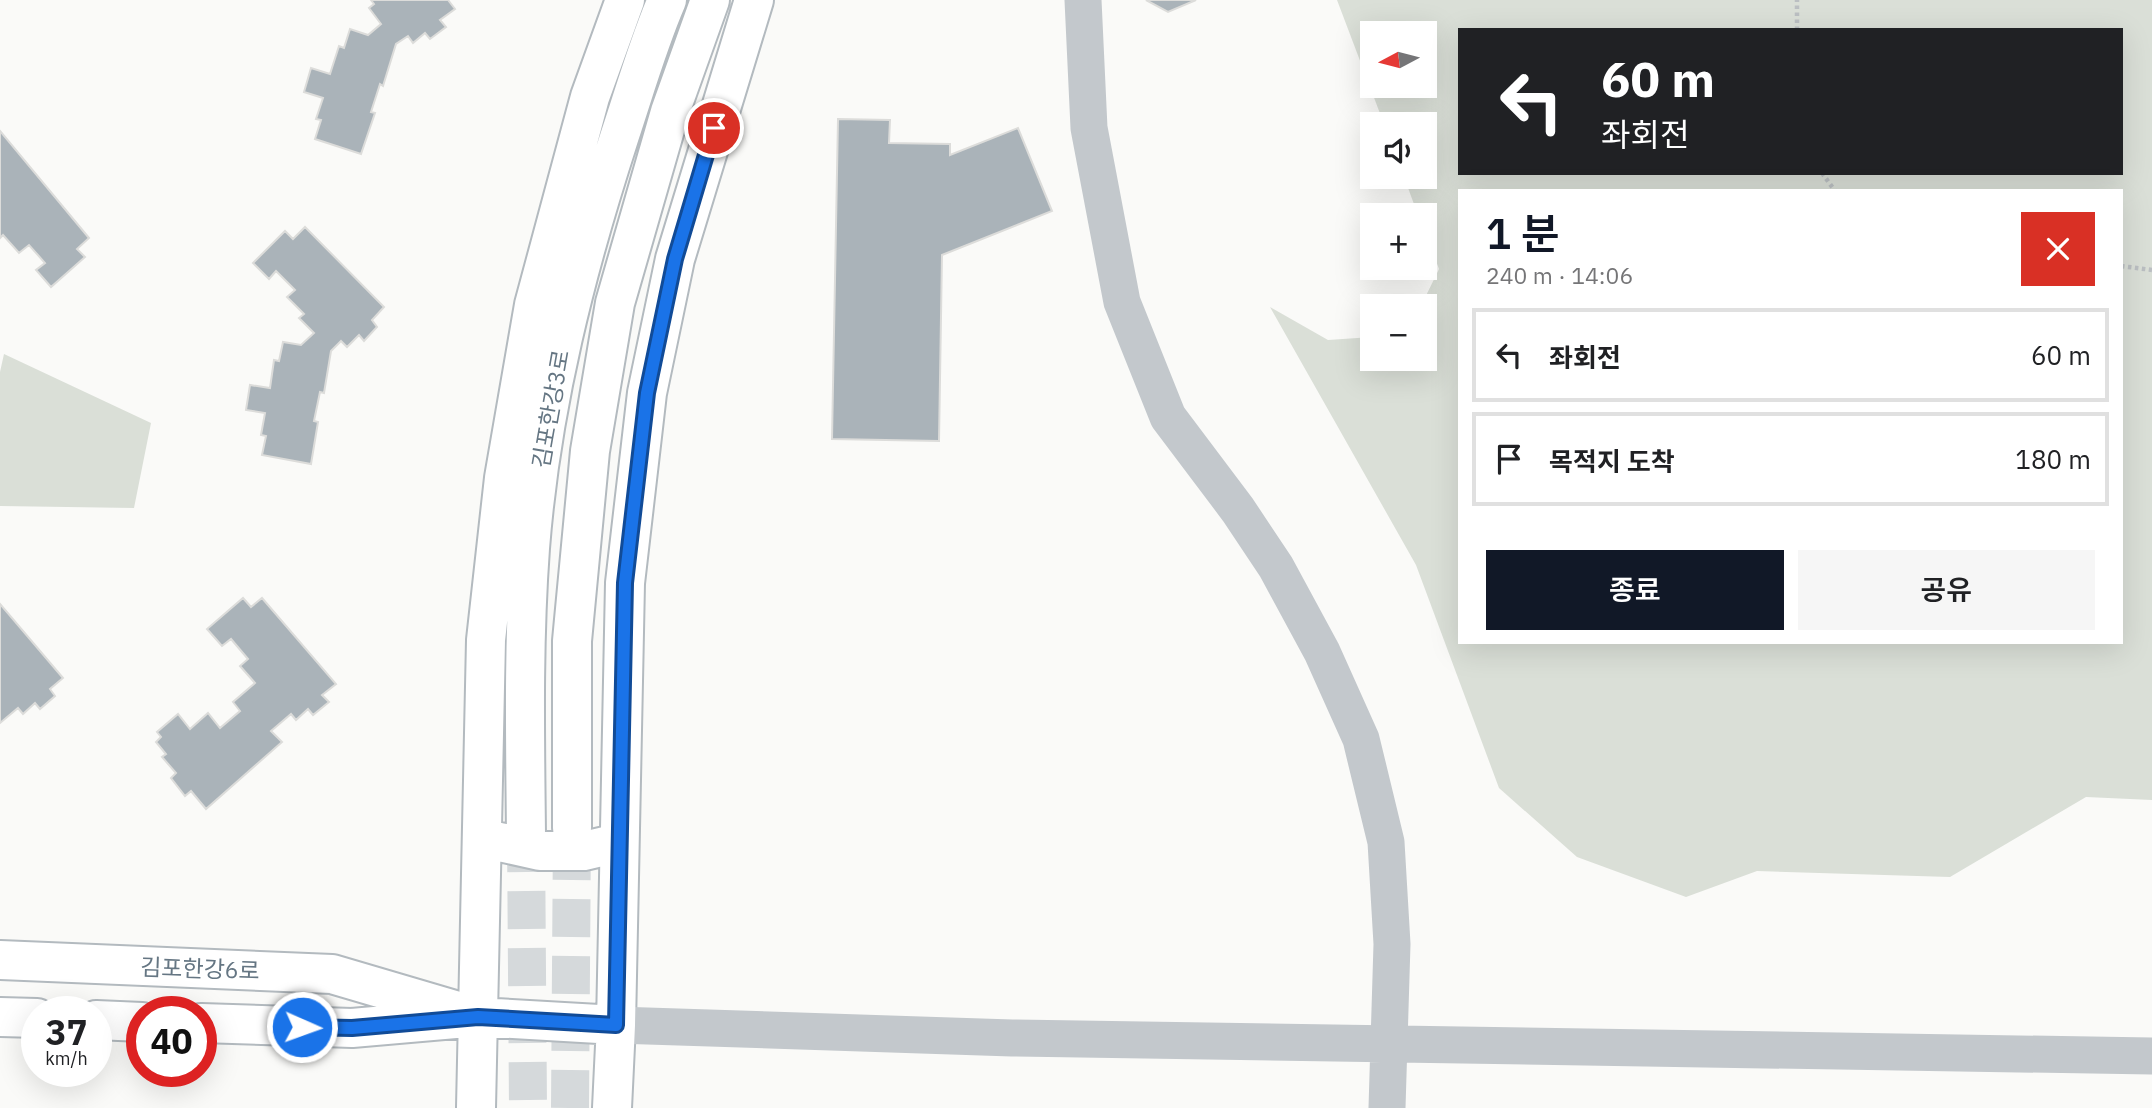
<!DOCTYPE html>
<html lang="ko">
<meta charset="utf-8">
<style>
:root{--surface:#fff;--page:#f6f6f6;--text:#202124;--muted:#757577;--line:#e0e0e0;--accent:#111827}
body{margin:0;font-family:"IBM Plex Sans","Noto Sans KR",sans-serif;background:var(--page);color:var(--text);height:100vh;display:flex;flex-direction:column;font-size:26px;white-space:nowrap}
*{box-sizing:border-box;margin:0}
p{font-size:23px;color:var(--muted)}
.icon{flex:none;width:38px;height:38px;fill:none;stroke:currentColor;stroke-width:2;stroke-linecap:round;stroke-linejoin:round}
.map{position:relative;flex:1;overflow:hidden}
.drawer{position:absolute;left:1458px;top:189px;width:665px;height:455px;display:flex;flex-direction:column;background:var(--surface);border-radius:0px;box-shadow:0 7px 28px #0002}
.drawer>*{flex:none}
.top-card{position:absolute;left:1458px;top:28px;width:665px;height:147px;border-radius:0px;box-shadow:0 7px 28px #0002;background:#202124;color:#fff;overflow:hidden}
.needle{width:46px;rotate:263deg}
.buttons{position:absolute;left:1360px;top:21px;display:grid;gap:14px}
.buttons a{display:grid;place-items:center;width:77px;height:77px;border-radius:0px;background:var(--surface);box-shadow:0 7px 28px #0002;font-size:35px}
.speed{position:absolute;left:21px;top:996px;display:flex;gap:14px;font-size:35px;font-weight:700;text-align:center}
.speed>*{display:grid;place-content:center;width:91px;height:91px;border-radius:50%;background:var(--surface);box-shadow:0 7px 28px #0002;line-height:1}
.speed small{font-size:18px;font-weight:400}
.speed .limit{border:10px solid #d22;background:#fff;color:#111}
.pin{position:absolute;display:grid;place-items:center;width:60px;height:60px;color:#fff;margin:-30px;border:4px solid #fff;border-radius:50%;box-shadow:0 2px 7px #0007}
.me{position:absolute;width:77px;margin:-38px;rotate:92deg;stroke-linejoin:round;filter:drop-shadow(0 0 5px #0008)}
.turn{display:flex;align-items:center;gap:24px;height:147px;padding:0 28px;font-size:32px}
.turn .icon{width:91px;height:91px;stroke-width:2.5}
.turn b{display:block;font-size:49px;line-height:60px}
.round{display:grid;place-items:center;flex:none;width:74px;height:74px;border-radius:0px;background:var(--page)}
.headline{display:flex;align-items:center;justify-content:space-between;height:119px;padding:0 28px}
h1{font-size:42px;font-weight:600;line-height:52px;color:var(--accent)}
.action{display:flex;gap:14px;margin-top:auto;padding:14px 28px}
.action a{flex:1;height:80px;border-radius:0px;background:var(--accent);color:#fff;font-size:28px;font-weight:600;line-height:80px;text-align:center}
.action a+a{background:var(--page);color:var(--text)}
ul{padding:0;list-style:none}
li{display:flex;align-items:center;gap:21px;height:94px;margin:0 14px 10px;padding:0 14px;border:4px solid var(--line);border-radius:0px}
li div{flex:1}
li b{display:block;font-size:26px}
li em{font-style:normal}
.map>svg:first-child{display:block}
.green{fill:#dadfd7;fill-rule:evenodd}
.building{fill:#aab3b9;stroke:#dcdcda;stroke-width:2}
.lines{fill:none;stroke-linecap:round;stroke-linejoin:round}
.secondary-tunnel{stroke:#d5d9db;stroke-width:38;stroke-dasharray:38 19;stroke-linecap:butt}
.secondary-casing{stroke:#b3babf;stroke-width:42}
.path{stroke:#bbbfc2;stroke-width:4.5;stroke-dasharray:3.5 3.5;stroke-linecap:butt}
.street{stroke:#c3c8cc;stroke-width:37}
.secondary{stroke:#fff;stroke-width:38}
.route-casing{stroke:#114b97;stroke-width:18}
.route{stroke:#1a73e8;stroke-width:12}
.labels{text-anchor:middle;stroke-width:7;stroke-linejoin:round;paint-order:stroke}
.street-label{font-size:23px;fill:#657683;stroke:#fff}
</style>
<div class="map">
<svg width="2152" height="1108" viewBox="0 0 2152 1108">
<rect width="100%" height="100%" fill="#fafaf8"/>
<path class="green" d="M 1337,0 L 2152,0 L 2152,800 L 2086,797 L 1950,877 L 1757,871 L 1686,897 L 1577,857 L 1499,788 L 1416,565 L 1270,307 L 1328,340 L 1372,337 L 1372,359 L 1424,359 L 1424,306 L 1421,306 L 1439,269 L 1425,231 L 1424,215 L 1418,215 L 1404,177 L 1424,177 L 1424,124 L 1384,124 ZM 1460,30 L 2121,30 L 2121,173 L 1460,173 ZM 1372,33 L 1424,33 L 1424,86 L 1372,86 ZM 1460,191 L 2121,191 L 2121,642 L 1460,642 Z
M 4,354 L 151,423 L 134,508 L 0,506 L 0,372 Z"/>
<path class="building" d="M 371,0 L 448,0 L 455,9 L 440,20 L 446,27 L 430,39 L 425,33 L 413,43 L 408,36 L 396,44 L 383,86 L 380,84 L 371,112 L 375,113 L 361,154 L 315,139 L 321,120 L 316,119 L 323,98 L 304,92 L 311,68 L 330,74 L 339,46 L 344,48 L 350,29 L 368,35 L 381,24 L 369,8 L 374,4 Z
M 1146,0 L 1196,0 L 1168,12 Z
M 838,119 L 890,120 L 889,143 L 950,144 L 950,155 L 1018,128 L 1052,211 L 942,255 L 939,441 L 832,439 Z
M 0,131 L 89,238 L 77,249 L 85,257 L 51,287 L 36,270 L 45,263 L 29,245 L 19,253 L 3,235 L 0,238 Z
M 305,227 L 384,307 L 372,320 L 377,327 L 364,341 L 359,335 L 347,347 L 341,341 L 331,351 L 324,393 L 320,392 L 314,421 L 318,422 L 311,464 L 262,455 L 266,436 L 261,435 L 265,413 L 246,410 L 250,385 L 270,388 L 274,360 L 279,361 L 283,342 L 301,345 L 314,333 L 299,318 L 304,314 L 287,297 L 295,290 L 276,271 L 269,279 L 253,263 L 285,231 L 293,239 Z
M 243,598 L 251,607 L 262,598 L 336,684 L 322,695 L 329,702 L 313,715 L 308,709 L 296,720 L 291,714 L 271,731 L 282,742 L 206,809 L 191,791 L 185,796 L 171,778 L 176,773 L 162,757 L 166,754 L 156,742 L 161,737 L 157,732 L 178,714 L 190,729 L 208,713 L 220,728 L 240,711 L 233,702 L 255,683 L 240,666 L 248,659 L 231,639 L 222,646 L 207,629 Z
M 0,604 L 63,678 L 50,689 L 55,696 L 40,709 L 35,703 L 23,714 L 18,708 L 0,723 Z"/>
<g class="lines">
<path class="secondary-tunnel" d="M 526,834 L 528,1108
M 570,1108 L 572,828"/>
<g class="secondary-casing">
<path id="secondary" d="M 572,828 L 572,641 L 590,451 L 615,303 L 670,112 L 710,0
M 526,834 C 525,739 523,644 530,548 C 541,407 576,269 620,135 C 635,90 648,44 667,0
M 495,841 L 540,851 L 584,851 L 618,843
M 0,960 L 332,974 L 478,1017
M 0,1017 L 37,1018
M 96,1020 L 142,1022
M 201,1023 L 352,1028 L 478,1017 L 616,1025
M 476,1108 L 486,640 L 504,478 L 534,305 L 590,97 L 625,0
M 612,1108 L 616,1025 L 625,583 L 647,393 L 675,259 L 754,0"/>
</g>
<path class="path" d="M 1797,30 L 1797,0
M 1822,173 L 1835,191
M 2121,266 L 2152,270"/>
<path class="street" d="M 1083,0 L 1089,128 L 1122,302 L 1168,417 L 1238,510 L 1276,567 L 1322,652 L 1361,739 L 1386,842 L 1392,944 L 1387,1108
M 616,1025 L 1012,1038 L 2152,1056"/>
<use href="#secondary" class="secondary"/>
</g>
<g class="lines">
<g class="route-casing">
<path id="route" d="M 302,1027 L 352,1028 L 478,1017 L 616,1025 L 625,583 L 647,393 L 675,259 L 714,128"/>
</g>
<use href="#route" class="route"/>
</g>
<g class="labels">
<g class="street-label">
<text transform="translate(551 409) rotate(-80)" y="8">김포한강3로</text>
<text transform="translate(200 969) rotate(2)" y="8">김포한강6로</text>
</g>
</g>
</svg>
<div class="buttons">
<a><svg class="needle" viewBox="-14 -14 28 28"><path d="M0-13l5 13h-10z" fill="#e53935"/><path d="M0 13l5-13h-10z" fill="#757577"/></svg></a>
<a><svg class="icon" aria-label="sound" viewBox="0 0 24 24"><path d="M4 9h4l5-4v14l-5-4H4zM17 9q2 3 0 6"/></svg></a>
<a>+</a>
<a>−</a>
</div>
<div class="speed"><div>37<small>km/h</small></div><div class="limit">40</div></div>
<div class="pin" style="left:714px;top:128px;background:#d93025"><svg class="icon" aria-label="arrive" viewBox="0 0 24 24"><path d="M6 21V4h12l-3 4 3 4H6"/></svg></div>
<svg class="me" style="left:302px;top:1027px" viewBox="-20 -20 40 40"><circle r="17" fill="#1a73e8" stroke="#fff" stroke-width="3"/><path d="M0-11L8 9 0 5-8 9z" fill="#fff"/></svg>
<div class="top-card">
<div class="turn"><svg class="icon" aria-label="left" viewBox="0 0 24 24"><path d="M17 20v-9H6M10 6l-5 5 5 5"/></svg><div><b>60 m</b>좌회전</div></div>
</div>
<section class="drawer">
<div class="headline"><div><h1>1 분</h1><p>240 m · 14:06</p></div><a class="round" style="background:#d93025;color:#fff"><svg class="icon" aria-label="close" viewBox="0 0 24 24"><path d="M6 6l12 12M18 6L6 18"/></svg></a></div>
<ul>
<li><svg class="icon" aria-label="left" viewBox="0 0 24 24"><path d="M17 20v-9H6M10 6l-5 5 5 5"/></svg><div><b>좌회전</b></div><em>60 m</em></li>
<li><svg class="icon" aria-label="arrive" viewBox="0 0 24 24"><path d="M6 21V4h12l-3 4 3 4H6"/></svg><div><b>목적지 도착</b></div><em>180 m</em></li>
</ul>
<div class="action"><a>종료</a><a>공유</a></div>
</section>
</div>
